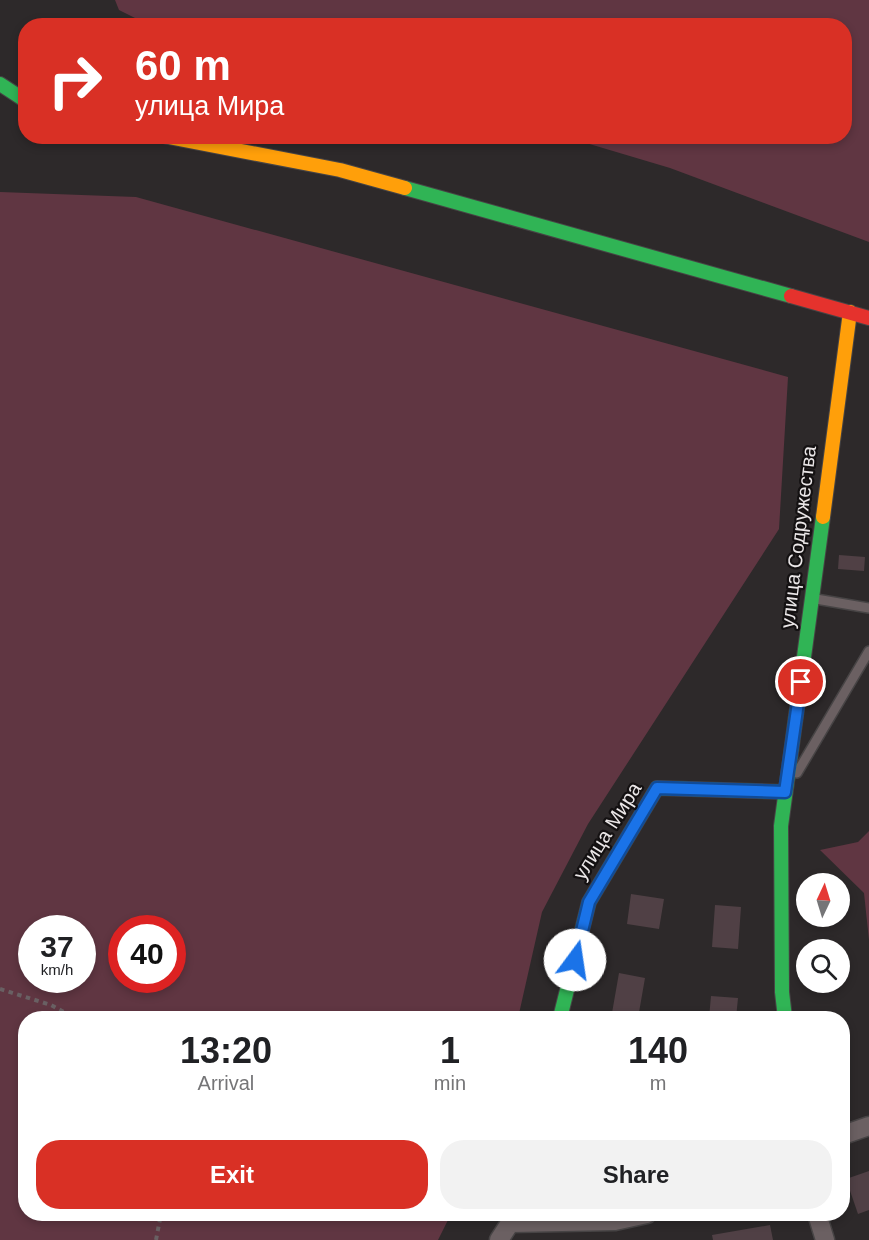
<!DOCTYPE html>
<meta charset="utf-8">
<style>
:root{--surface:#fff;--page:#f2f2f2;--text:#202124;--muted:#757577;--accent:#d93025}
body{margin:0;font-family:Arial,sans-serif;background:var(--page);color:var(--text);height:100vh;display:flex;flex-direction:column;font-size:22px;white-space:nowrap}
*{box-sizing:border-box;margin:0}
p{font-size:20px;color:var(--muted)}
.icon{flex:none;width:33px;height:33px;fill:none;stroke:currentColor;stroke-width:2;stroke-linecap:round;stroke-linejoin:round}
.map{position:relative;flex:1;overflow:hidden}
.drawer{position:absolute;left:18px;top:1011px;width:832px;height:210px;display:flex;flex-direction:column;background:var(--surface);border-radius:24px;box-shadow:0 3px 9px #0003}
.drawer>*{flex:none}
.top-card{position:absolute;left:18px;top:18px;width:834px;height:126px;border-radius:24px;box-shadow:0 3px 9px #0003;background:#d93025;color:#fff;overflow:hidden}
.needle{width:39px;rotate:4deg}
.buttons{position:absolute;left:796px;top:873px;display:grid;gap:12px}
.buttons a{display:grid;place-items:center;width:54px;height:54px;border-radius:50%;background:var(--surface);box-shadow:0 3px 9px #0003;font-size:30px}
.speed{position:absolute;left:18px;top:915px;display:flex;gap:12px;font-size:30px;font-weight:700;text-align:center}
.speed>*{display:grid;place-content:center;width:78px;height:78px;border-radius:50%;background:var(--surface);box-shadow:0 3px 9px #0003;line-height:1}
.speed small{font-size:15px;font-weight:400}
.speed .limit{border:9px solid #d22;background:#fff;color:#111}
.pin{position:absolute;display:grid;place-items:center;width:51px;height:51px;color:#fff;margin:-26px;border:3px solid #fff;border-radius:50%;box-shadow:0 2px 6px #0007}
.me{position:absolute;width:66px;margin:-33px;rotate:14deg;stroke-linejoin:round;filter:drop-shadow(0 0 4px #0008)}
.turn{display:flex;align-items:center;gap:21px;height:126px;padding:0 18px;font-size:27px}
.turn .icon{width:78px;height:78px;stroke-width:2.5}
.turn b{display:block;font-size:42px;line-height:51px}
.eta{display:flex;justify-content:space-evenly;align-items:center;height:102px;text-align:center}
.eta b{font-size:36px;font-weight:600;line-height:42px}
.action{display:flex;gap:12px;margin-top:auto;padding:12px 18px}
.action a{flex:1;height:69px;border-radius:24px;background:var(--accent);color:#fff;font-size:24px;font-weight:600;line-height:69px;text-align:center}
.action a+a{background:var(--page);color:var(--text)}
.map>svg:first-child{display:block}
.green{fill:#603642;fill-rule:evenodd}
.building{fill:#504045}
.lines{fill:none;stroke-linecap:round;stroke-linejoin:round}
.lane-casing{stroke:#474445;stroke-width:12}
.street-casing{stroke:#474445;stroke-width:21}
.fast-casing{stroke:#474445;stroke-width:16}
.slow-casing{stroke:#474445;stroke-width:16}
.jam-casing{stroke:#474445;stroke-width:16}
.path{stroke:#696063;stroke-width:4;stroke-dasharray:4.5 4.5;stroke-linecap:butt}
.lane{stroke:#6b6062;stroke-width:9}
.street{stroke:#6b6062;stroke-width:18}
.fast{stroke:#30b455;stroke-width:14}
.slow{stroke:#ff9f0a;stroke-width:14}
.jam{stroke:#e5322d;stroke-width:14}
.route-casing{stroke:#114b97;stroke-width:15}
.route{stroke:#1a73e8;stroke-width:10}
.labels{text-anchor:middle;stroke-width:4.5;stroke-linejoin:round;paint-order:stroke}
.street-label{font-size:20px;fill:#ebe7e8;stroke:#141112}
</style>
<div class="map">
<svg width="869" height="1240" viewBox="0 0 869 1240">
<rect width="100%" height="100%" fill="#2d292a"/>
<path class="green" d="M 115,0 L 869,0 L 869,242 L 670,168 L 566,137 L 844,136 L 844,26 L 151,26 L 119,10 Z
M 0,192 L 136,197 L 788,377 L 779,529 L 588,824 L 542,912 L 518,1018 L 26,1018 L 26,1214 L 451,1214 L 438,1240 L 0,1240 ZM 32,928 L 82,928 L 82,980 L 32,980 ZM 122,928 L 172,928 L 172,980 L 122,980 Z
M 869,831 L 869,940 L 864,893 L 820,850 L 858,842 Z"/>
<path class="building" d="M 839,555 L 865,557 L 864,571 L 838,569 Z
M 631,894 L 664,899 L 659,929 L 627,924 Z
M 715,905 L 741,907 L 738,949 L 712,947 Z
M 619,973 L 645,978 L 638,1018 L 612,1013 Z
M 711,996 L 738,998 L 736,1018 L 709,1018 Z
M 869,1171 L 869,1210 L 858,1214 L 846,1179 Z
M 770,1225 L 773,1240 L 713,1240 L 712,1235 Z"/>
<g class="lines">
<g class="lane-casing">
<path id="lane" d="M 816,599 L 869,608
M 797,773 L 869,651"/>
</g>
<g class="street-casing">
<path id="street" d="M 843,1135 L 869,1126
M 817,1214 L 825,1240
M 510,1223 L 615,1221 L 647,1214
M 499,1240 L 510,1223 L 513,1214"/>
</g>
<g class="fast-casing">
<path id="fast" d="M 0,84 L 26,101
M 405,188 L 791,296
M 560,1018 L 589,902 L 657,788 L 785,792
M 785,1018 L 782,992 L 781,826 L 823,517"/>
</g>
<g class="slow-casing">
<path id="slow" d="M 163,136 L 340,170 L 405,188
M 823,517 L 850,312"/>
</g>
<g class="jam-casing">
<path id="jam" d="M 791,296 L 869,318"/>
</g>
<path class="path" d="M 0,989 L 51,1005 L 75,1018
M 156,1240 L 161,1214"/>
<use href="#lane" class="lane"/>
<use href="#street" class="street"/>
<use href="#fast" class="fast"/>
<use href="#slow" class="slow"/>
<use href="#jam" class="jam"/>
</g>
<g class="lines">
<g class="route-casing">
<path id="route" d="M 575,960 L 589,902 L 657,788 L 785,792 L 801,682"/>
</g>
<use href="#route" class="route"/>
</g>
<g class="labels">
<g class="street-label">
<text transform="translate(798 537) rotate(-83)" y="7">улица Содружества</text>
<text transform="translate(607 831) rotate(-58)" y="7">улица Мира</text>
</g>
</g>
</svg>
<div class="buttons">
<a><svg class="needle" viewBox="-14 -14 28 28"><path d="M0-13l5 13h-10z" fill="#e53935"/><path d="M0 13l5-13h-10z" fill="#757577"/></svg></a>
<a><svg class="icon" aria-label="search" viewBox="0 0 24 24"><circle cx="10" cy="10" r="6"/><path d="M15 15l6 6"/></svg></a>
</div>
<div class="speed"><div>37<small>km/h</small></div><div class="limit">40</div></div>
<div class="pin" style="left:801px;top:682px;background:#d93025"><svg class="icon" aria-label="arrive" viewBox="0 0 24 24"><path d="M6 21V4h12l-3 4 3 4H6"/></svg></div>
<svg class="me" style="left:575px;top:960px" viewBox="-20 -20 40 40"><circle r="19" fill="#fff"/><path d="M0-13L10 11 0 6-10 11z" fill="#1a73e8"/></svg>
<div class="top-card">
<div class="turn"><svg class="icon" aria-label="right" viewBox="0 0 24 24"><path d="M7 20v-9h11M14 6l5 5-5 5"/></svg><div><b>60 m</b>улица Мира</div></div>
</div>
<section class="drawer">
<div class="eta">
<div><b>13:20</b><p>Arrival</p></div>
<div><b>1</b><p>min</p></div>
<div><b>140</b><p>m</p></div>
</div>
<div class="action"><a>Exit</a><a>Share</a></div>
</section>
</div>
